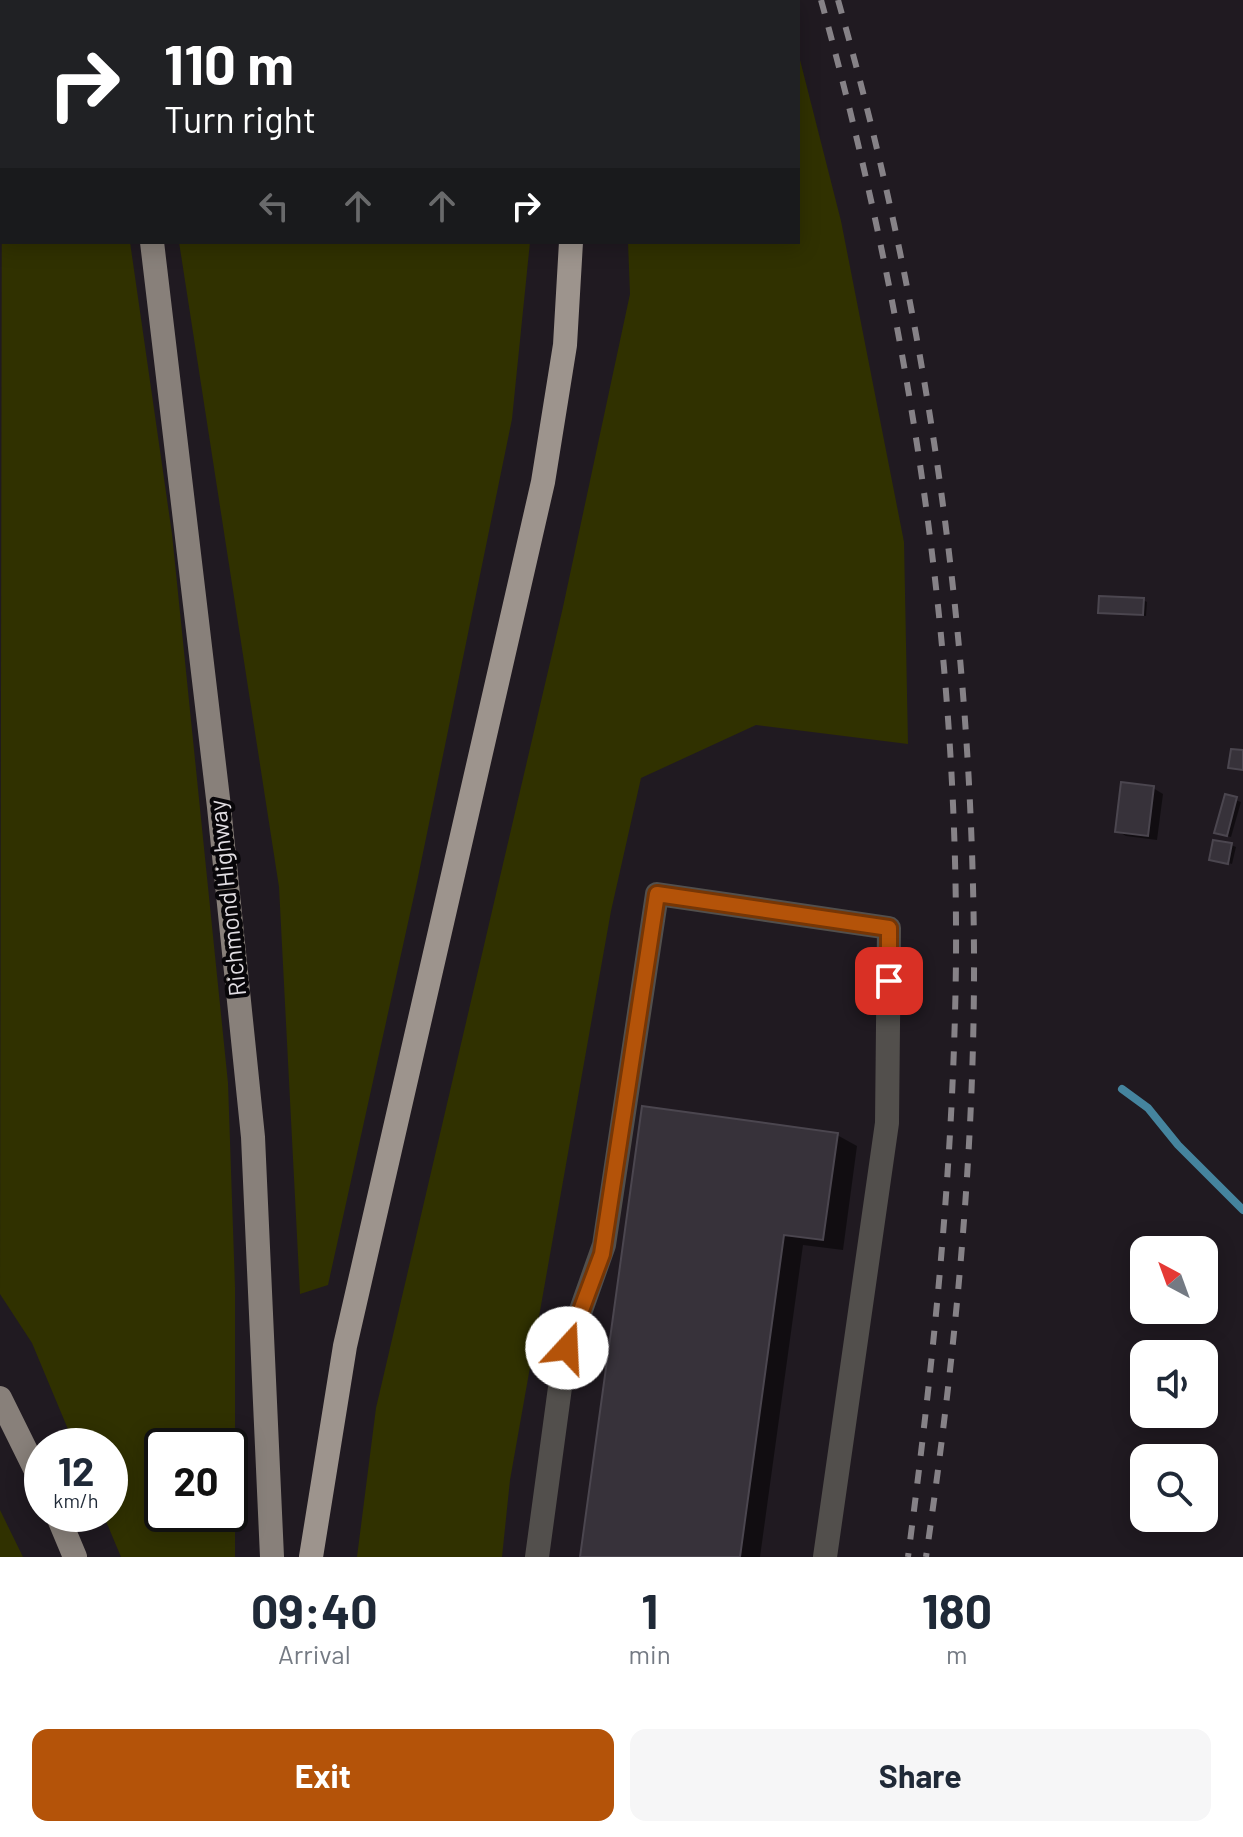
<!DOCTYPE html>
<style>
:root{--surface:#fff;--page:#f6f6f7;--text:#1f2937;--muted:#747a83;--accent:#b45309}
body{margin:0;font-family:Barlow,sans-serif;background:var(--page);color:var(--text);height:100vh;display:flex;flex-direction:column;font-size:30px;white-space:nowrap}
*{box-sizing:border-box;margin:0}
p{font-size:26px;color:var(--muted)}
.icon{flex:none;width:44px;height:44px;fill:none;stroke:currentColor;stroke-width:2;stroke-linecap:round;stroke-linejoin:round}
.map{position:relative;height:1557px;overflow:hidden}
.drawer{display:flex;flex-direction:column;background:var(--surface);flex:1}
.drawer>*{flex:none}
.hud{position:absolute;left:0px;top:0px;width:800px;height:244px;box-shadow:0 4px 20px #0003;background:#202124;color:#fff;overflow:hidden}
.needle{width:52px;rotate:319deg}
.buttons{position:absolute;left:1130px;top:1236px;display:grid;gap:16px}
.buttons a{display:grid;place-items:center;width:88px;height:88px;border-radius:16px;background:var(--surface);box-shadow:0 4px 20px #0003;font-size:40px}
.speed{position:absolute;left:24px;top:1428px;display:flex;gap:16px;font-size:40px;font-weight:700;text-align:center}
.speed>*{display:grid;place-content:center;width:104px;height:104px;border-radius:50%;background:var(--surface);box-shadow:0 4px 20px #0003;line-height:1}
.speed small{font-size:20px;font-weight:400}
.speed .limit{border:4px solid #111;border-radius:12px;background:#fff;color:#111}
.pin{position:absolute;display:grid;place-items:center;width:68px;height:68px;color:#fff;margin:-34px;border-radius:16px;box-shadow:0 4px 12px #0006}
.me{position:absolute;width:88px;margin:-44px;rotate:20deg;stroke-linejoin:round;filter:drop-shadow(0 0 6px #0008)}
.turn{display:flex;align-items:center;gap:28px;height:168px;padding:0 32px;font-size:36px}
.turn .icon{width:104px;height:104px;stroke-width:2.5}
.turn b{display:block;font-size:56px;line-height:68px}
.lanes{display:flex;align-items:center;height:76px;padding:0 32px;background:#0003;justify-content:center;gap:40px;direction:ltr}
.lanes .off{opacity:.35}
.eta{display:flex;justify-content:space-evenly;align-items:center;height:136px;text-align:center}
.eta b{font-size:48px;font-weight:700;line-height:56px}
.cta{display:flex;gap:16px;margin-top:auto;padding:16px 32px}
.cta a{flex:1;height:92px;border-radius:16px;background:var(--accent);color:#fff;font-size:32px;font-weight:700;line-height:92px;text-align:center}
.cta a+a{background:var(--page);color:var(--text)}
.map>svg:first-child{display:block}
.green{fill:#303100;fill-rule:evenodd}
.shadow{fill:#0007}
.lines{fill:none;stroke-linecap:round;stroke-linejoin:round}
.stream{stroke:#45849e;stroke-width:8}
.building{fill:#37323a;stroke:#4b464f;stroke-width:2}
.minor{stroke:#524f4c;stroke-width:24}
.major{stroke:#88807a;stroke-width:24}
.highway{stroke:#9d948d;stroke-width:24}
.rail{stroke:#868287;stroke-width:6;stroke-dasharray:14 14;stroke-linecap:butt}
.route-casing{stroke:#753606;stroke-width:20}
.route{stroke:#b45309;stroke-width:14}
.labels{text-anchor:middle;stroke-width:8;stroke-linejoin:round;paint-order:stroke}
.street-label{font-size:24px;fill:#e2dee3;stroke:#080609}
</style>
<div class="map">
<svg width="1243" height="1557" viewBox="0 0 1243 1557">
<rect width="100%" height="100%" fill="#201a21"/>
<path class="green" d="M 249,0 L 524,0 L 524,2 L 249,2 Z
M 603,0 L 785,0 L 785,2 L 603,2 Z
M 798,52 L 841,221 L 904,542 L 908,744 L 756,725 L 641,778 L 611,911 L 510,1480 L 502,1557 L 357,1557 L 376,1408 L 563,607 L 630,294 L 628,242 L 798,242 Z
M 2,83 L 2,242 L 130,242 L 172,534 L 228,1083 L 235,1287 L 235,1557 L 121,1557 L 103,1514 L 110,1514 L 110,1446 L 75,1446 L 32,1343 L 0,1294 ZM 162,1446 L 230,1446 L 230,1514 L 162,1514 Z
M 179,242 L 530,242 L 512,419 L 417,882 L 328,1285 L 300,1294 L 279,887 Z
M 0,1510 L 23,1557 L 0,1557 Z"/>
<path class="shadow" d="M 1143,600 L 1147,602 L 1146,616 L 1100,612 Z
M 1153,788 L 1163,794 L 1157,840 L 1126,836 L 1117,831 Z
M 1226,797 L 1241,802 L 1231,837 L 1221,834 Z
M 1231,845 L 1236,847 L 1232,864 L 1216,859 Z
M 837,1135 L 857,1146 L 843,1250 L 803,1245 L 760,1557 L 582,1557 Z"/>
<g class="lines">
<path class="stream" d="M 1122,1089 L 1148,1108 L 1178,1145 L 1243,1210"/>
</g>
<path class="building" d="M 1099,596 L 1144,598 L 1143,615 L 1098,613 Z
M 1231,749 L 1243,750 L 1243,770 L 1228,768 Z
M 1121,782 L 1154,786 L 1148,836 L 1115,832 Z
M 1225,794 L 1237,797 L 1227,836 L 1214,833 Z
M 1213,840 L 1232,843 L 1228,864 L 1209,860 Z
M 642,1106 L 838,1133 L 823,1240 L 784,1235 L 740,1557 L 580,1557 Z"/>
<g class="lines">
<path class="minor" d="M 208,0 L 208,2
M 537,1557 L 564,1358 L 604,1245 L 657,894 L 889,928 L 887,1123 L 825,1557"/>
<path class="major" d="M 123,0 L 123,2
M 152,242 L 219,807 L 253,1137 L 272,1557
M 0,1398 L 42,1483
M 57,1514 L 75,1557"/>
<path class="highway" d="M 555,0 L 556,2
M 0,11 L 2,5
M 311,1557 L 345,1346 L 543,482 L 565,345 L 571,242"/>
<path class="rail" d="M 821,0 C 907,311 958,635 956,959 C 954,1160 934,1358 908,1557
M 838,0 C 926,309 972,630 974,951 C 975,1153 955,1357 926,1557"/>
</g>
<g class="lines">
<g class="route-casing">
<path id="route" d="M 567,1348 L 602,1254 L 657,894 L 889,928 L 889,981"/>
</g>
<use href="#route" class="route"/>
</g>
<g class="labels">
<g class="street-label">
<text transform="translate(228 898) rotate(-96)" y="8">Richmond Highway</text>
</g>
</g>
</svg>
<div class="buttons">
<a><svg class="needle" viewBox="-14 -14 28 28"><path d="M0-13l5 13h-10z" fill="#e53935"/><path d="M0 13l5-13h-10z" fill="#747a83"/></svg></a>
<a><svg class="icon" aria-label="sound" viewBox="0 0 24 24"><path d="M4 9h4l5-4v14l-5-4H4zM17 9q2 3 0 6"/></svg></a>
<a><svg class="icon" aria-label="search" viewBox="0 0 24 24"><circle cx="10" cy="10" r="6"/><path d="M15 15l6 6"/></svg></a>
</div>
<div class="speed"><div>12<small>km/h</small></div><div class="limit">20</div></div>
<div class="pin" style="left:889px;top:981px;background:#d93025"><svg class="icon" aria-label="arrive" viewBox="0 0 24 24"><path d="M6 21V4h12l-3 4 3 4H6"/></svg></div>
<svg class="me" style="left:567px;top:1348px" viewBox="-20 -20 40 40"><circle r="19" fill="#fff"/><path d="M0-13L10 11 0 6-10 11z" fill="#b45309"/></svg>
<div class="hud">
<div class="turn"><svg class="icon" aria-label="right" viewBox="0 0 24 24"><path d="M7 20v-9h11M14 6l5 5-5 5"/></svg><div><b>110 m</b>Turn right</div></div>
<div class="lanes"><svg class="icon off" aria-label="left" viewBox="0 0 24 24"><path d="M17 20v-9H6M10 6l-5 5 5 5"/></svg><svg class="icon off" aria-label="ahead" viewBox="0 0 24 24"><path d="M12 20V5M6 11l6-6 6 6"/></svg><svg class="icon off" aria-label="ahead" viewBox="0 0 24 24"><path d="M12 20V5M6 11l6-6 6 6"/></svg><svg class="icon" aria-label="right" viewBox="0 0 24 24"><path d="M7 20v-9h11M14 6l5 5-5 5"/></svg></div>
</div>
</div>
<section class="drawer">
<div class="eta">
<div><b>09:40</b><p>Arrival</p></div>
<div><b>1</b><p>min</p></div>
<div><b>180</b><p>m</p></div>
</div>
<div class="cta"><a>Exit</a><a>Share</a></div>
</section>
